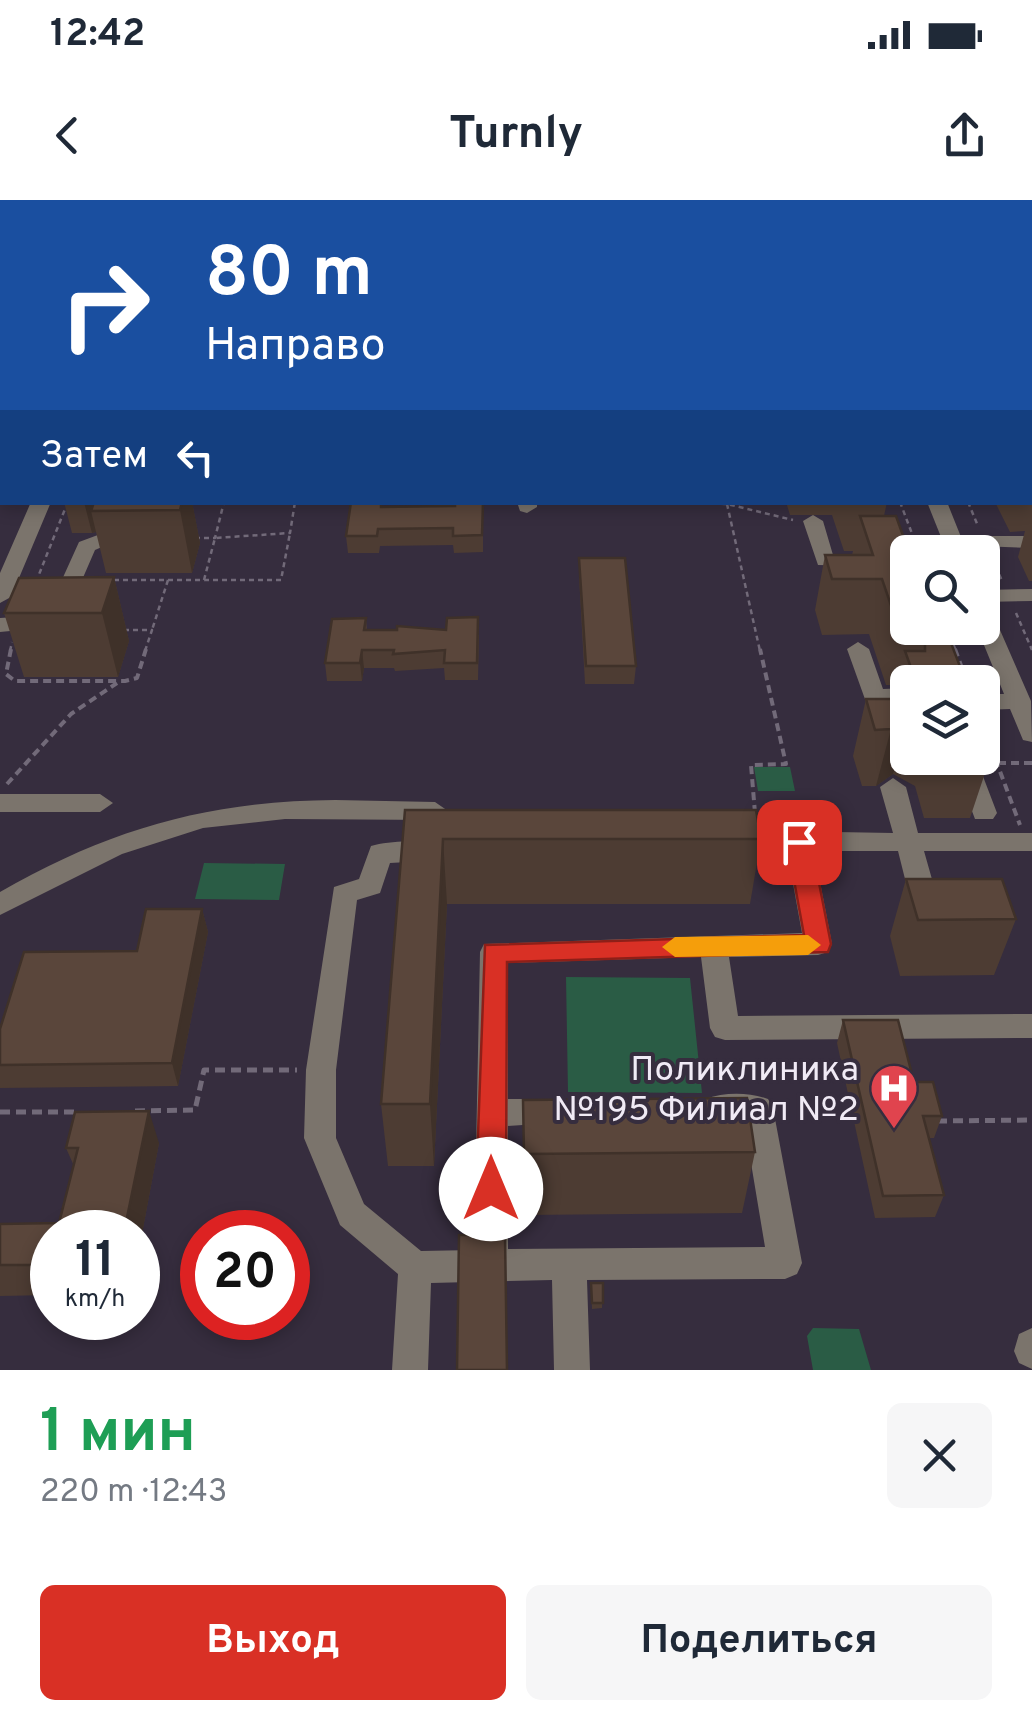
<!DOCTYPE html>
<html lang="ru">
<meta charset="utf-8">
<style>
:root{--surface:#fff;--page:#f6f6f7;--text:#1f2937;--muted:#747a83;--accent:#d93025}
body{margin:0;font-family:Overpass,sans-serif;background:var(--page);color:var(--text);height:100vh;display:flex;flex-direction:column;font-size:38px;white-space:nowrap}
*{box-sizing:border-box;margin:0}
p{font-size:32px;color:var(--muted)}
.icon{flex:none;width:55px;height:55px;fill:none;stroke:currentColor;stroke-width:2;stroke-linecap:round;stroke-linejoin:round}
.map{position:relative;height:1170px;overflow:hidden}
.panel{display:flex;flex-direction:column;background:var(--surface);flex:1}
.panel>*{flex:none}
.guide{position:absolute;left:0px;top:0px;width:1032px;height:305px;box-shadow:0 5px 15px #0003;background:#1a4fa0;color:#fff;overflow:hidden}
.tools{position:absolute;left:890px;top:335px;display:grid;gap:20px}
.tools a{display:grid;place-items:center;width:110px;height:110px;border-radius:15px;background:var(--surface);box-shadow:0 5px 15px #0003;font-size:50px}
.speed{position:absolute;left:30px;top:1010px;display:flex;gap:20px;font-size:50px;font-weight:700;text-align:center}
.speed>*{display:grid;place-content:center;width:130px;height:130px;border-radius:50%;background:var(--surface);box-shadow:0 5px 15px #0003;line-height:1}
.speed small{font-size:25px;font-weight:400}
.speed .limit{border:15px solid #d22;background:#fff;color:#111}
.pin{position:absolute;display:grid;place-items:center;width:85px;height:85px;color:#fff;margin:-42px;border-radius:20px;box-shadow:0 5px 15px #0006}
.me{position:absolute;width:110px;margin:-55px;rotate:0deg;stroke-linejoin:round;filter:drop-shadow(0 0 8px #0008)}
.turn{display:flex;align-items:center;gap:35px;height:210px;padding:0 40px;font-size:45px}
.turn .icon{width:130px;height:130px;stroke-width:2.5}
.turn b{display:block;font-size:70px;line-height:85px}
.then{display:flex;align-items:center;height:95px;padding:0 40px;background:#0003;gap:20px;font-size:38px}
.round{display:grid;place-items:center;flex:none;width:105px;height:105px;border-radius:15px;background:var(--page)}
.head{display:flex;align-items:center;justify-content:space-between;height:170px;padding:0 40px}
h1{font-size:60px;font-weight:700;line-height:75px;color:#1e9e55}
.button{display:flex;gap:20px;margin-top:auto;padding:20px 40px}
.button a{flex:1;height:115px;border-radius:15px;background:var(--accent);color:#fff;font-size:40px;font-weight:700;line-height:115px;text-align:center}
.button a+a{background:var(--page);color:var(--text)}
.status{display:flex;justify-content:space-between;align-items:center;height:70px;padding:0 50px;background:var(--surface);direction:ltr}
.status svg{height:28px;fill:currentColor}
header{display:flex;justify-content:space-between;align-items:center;height:130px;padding:0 40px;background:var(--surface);font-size:45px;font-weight:700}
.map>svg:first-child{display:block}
.green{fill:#2a5c45}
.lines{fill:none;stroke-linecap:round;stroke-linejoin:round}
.path-far2{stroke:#726a79;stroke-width:2.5;stroke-dasharray:5 4;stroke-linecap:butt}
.path-far1{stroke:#726a79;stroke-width:4;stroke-dasharray:8 5;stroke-linecap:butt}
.path{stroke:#726a79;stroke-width:5;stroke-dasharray:10 6;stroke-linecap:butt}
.minor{fill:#7b746c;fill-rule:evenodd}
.wall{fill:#4d3c33}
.shaded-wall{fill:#3f3129}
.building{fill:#5a463b;stroke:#3f3129;stroke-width:2.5}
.route{fill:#d93025;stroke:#8d1f18;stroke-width:2.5}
.slow{fill:#f59e0b}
.labels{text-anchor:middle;stroke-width:8;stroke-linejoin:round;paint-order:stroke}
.near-poi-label{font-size:35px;fill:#f0eaf5;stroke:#362d3e;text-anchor:end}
</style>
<div class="status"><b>12:42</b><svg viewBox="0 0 49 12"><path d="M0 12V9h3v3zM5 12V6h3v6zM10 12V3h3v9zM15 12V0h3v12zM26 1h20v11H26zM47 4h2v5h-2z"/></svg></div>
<header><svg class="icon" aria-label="back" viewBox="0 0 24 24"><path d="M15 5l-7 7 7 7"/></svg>Turnly<svg class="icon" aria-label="share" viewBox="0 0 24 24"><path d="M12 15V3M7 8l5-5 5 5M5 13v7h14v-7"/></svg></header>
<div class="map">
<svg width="1032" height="1170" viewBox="0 0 1032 1170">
<rect width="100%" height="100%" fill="#362d3e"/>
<path class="green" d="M 754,567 L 790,567 L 795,591 L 758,591 Z
M 204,663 L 285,664 L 279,700 L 195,699 Z
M 566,777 L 690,778 L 702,893 L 568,892 Z
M 813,1128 L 859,1129 L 871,1170 L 813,1170 L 807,1136 Z"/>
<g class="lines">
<path class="path-far2" d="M 166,2 L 172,0
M 920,2 L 927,0
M 640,302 L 727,304 L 793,320
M 900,302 L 919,352
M 968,302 L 978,326
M 727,304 L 760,451
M 195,338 L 215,338 L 224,302
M 992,358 L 1002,381
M 982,377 L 1000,376
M 114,380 L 168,380 L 152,430
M 168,380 L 204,380 L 215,338 L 290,333 L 295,302
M 204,380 L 281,380 L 290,333
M 36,382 L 65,309
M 1016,413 L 1032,450
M 947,428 L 956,451
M 124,430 L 152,430 L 145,451
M 10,451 L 12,442"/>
<path class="path-far1" d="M 11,449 L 6,474 L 15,481 L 125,481 L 137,478 L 146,449
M 955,449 L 967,482
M 982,523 L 1020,625
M 998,563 L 1032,563
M 7,584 L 71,514 L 117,483
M 755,613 L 751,565 L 786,564 L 760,449"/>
<path class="path" d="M 135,911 L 195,910 L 204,870 L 297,870
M 0,912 L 75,912
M 937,921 L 1032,920"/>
<path class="minor" d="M 7,0 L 26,0 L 27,2 L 9,2 Z
M 634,0 L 648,0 L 649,2 L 635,2 Z
M 725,0 L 739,0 L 740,2 L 726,2 Z
M 805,0 L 819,0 L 820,2 L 806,2 Z
M 0,16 L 2,16 L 2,25 L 0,25 Z
M 1030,22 L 1032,22 L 1032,30 L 1030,30 Z
M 2,50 L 2,60 L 0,61 L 0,51 Z
M 1030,76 L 1032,77 L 1032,89 L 1030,88 Z
M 0,232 L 2,233 L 2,244 L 0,244 Z
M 0,270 L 2,270 L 2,282 L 0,282 Z
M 31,302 L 51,302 L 11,397 L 0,403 L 0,373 Z
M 132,302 L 152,302 L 141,330 L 95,350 L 62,426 L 0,432 L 0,418 L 46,415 L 79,342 L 122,326 Z
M 517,302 L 537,302 L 537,307 L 527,313 L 520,311 Z
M 927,302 L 947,302 L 967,352 L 947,352 Z
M 813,315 L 823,321 L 833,355 L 908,355 L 908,367 L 818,365 L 803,321 Z
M 985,336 L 1032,336 L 1032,348 L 978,346 L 978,338 Z
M 1032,389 L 1032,401 L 982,402 L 982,390 Z
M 982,408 L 993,414 L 1031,501 L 1032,542 L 1023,540 L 1010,509 L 982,510 L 982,494 L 1004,494 L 977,428 L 982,428 Z
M 858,442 L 869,449 L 883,489 L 908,488 L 908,504 L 866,502 L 847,449 Z
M 952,558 L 976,558 L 997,613 L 993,619 L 975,619 Z
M 893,578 L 906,587 L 918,633 L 1032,633 L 1032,651 L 924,651 L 941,711 L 937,718 L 917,718 L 913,711 L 898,651 L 814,651 L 832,744 L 828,752 L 818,755 L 729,757 L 738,816 L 1032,814 L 1032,838 L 725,840 L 715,837 L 710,828 L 701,757 L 508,763 L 508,899 L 556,899 L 567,902 L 572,912 L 567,922 L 508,926 L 508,1049 L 765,1047 L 744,921 L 705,917 L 700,908 L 705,899 C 724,892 749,892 768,899 L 773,908 L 802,1063 L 797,1074 L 785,1079 L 587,1080 L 590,1170 L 554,1170 L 552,1080 L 431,1083 L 428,1170 L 392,1170 L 398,1074 L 340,1025 L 304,938 L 306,870 L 334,687 L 359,679 L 371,646 C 391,640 424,640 444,646 L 448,653 L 444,660 L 390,663 L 380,693 L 357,700 L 336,870 L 336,938 L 364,1004 L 421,1051 L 474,1050 L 480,752 L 484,744 L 802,733 L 787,651 L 720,644 L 716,637 L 720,630 L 893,633 L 880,587 Z
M 0,594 L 100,594 L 113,603 L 100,612 L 0,612 Z
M 335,600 L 435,602 L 448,611 L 435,620 L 285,619 L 203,628 L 122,654 L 0,715 L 0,692 C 110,629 208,601 335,600 Z
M 1032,1128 L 1032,1169 L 1019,1163 L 1014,1151 L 1019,1134 Z"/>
</g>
<path class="wall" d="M 1030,200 L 1032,200 L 1032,245 L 1030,245 Z
M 1030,252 L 1032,256 L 1032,381 L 1029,381 L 1018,357 L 1025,331 L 1010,332 L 995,302 L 1030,302 Z
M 64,302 L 192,302 L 200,343 L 192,373 L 106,373 L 96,332 L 92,333 L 72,333 Z
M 382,302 L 382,307 L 455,306 L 483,302 L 483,352 L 454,353 L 453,345 L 380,346 L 379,353 L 348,353 L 346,336 Z
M 786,302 L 887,302 L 884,316 L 908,352 L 938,428 L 966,482 L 908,482 L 908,558 L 982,558 L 989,561 L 970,618 L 924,618 L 915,586 L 893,574 L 876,586 L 862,586 L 853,556 L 866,499 L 893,499 L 897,485 L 886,485 L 869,434 L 822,435 L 815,410 L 825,355 L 852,355 L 853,351 L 844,351 L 832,315 L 790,315 Z
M 579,358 L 636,466 L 634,484 L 585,484 L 579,376 Z
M 114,377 L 129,441 L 118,477 L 24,477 L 4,413 Z
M 366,418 L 367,430 L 479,435 L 478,480 L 445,480 L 444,468 L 395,471 L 394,468 L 364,468 L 362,481 L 327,481 L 325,463 Z
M 405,610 L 761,639 L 750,704 L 447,704 L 434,966 L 388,966 L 381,904 Z
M 906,679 L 1016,719 L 994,775 L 900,776 L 890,736 Z
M 202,709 L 208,732 L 178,886 L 0,888 L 0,829 L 137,751 Z
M 843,820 L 914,882 L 942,916 L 934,938 L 929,938 L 944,995 L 935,1017 L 875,1018 L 837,843 Z
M 523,900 L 755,952 L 742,1013 L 523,1015 Z
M 159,943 L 138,1055 L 138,1032 L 52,1032 L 52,1095 L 0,1096 L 0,1024 L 59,1023 L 74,966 L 66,948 Z
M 591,1083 L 603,1083 L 602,1108 L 592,1109 Z"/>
<path class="shaded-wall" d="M 84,302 L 121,302 L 91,311 L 96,332 L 92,333 Z
M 182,302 L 192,302 L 200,343 L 192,373 L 180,310 Z
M 114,377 L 129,441 L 118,477 L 102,413 Z
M 362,450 L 364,468 L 362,481 L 360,463 Z
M 908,518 L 893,574 L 876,586 L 891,529 Z
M 443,639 L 447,704 L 434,966 L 430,904 Z
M 202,709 L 208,732 L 178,886 L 172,863 Z
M 149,911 L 159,943 L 138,1055 L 138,1032 L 124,1032 Z"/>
<path class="building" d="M 767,0 L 787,1 L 788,2 L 768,2 Z
M 2,68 L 2,105 L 0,106 L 0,69 Z
M 1030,252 L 1032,256 L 1032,299 L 1030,300 Z
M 94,302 L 182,302 L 180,310 L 91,311 Z
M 351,302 L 381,302 L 381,307 L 455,306 L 455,302 L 483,302 L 482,335 L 453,336 L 453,328 L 378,329 L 377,336 L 346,336 Z
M 860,316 L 896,316 L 906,344 L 917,352 L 908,352 L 908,428 L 938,428 L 946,430 L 966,482 L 916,482 L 905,451 L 925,451 L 925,429 L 899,429 L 882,379 L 832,379 L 825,355 L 873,355 Z
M 579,358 L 625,358 L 636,466 L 586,466 Z
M 114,377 L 102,413 L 4,413 L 19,378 Z
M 478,417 L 477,463 L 444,463 L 445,450 L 393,454 L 394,450 L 362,450 L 360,463 L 325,463 L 332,419 L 366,418 L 364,430 L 397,430 L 397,426 L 446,430 L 447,418 Z
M 866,499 L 908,499 L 908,518 L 891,529 L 875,530 Z
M 982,545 L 989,561 L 941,561 L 940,558 L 982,558 Z
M 405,610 L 756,610 L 761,639 L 443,639 L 430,904 L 381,904 Z
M 906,679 L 1002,679 L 1016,719 L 918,720 Z
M 146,709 L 202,709 L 172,863 L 0,865 L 0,829 L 24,752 L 137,751 Z
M 843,820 L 898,820 L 914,882 L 933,882 L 942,916 L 923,916 L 944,995 L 883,996 Z
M 747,898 L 755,952 L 524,954 L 523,900 Z
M 149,911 L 124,1032 L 52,1032 L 52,1065 L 0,1065 L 0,1024 L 59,1023 L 78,948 L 66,948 L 75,912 Z
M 459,1035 L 505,1035 L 507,1170 L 457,1170 Z
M 591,1083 L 603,1083 L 603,1103 L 592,1103 Z"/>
<path class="route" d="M 799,634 L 811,642 L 831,744 L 828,752 L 507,762 L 506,989 L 502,998 L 491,1002 L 481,998 L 476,989 L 485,745 L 804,735 L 787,642 Z"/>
<path class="slow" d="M 808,735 L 821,745 L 808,755 L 675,757 L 662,747 L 675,737 Z"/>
<defs>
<g id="hospital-pin" transform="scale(2.5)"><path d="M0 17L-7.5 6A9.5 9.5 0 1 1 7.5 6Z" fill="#e0444e" stroke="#362d3e"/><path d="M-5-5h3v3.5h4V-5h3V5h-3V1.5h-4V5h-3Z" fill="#fff"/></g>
</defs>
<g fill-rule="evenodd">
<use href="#hospital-pin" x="894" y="888"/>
</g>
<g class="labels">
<g class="near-poi-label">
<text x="859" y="880">Поликлиника<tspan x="859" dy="40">№195 Филиал №2</tspan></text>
</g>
</g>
</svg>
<div class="tools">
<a><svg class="icon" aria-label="search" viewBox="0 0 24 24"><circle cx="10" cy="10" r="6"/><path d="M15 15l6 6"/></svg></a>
<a><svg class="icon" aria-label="layers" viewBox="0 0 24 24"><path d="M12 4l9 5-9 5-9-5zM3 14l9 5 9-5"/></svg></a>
</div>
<div class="speed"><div>11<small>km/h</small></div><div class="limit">20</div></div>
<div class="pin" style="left:799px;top:642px;background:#d93025"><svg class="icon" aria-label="arrive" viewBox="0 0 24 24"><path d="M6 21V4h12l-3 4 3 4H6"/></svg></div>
<svg class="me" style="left:491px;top:989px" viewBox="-20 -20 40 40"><circle r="19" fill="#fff"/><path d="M0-13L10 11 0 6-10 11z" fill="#d93025"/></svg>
<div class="guide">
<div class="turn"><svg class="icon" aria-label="right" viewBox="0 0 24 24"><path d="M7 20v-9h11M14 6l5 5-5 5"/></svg><div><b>80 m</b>Направо</div></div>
<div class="then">Затем<svg class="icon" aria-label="left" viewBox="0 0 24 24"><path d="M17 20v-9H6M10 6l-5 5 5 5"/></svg></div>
</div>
</div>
<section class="panel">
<div class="head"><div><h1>1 мин</h1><p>220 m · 12:43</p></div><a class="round"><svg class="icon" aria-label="close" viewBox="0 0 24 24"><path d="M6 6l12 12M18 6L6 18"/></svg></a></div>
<div class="button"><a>Выход</a><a>Поделиться</a></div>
</section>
